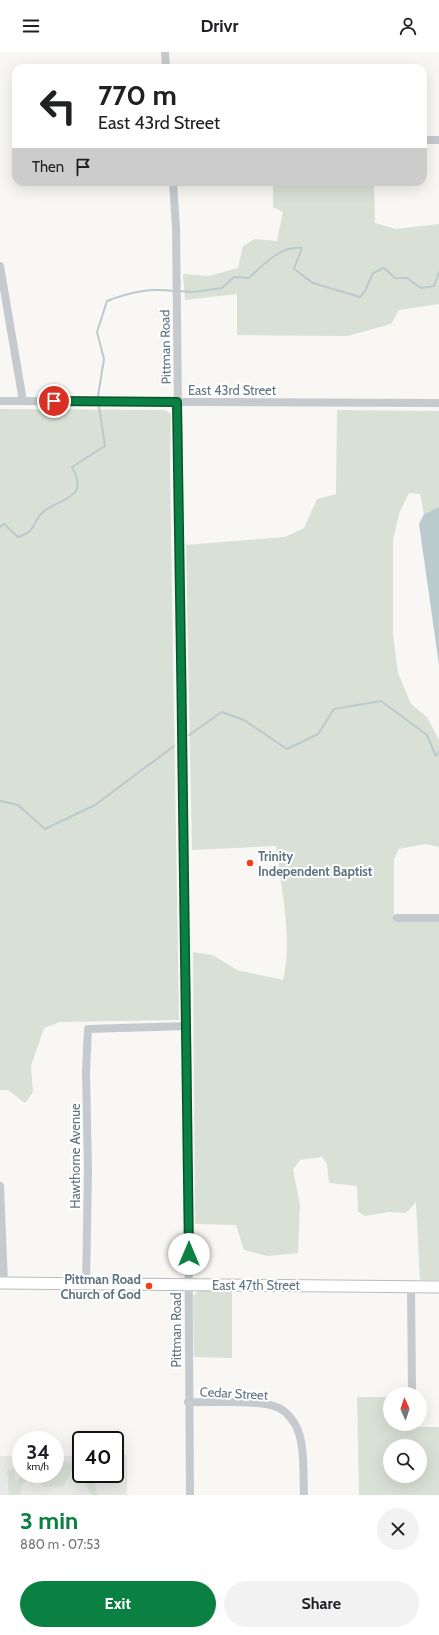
<!DOCTYPE html>
<meta charset="utf-8">
<style>
:root{--surface:#fff;--page:#f2f2f2;--text:#202124;--muted:#757577;--accent:#0b8043}
body{margin:0;font-family:Cabin,sans-serif;background:var(--page);color:var(--text);height:100vh;display:flex;flex-direction:column;font-size:15px;white-space:nowrap}
*{box-sizing:border-box;margin:0}
p{font-size:13px;color:var(--muted)}
.icon{flex:none;width:22px;height:22px;fill:none;stroke:currentColor;stroke-width:2;stroke-linecap:round;stroke-linejoin:round}
.map{position:relative;height:1443px;overflow:hidden}
.side{display:flex;flex-direction:column;background:var(--surface);flex:1}
.side>*{flex:none}
.banner{position:absolute;left:12px;top:12px;width:415px;height:122px;border-radius:12px;box-shadow:0 4px 16px #0002;background:#fff;color:var(--text);overflow:hidden}
.needle{width:26px;rotate:357deg}
.fabs{position:absolute;left:383px;top:1335px;display:grid;gap:8px}
.fabs a{display:grid;place-items:center;width:44px;height:44px;border-radius:50%;background:var(--surface);box-shadow:0 4px 16px #0002;font-size:20px}
.speed{position:absolute;left:12px;top:1379px;display:flex;gap:8px;font-size:20px;font-weight:700;text-align:center}
.speed>*{display:grid;place-content:center;width:52px;height:52px;border-radius:50%;background:var(--surface);box-shadow:0 4px 16px #0002;line-height:1}
.speed small{font-size:10px;font-weight:400}
.speed .limit{border:2px solid #111;border-radius:6px;background:#fff;color:#111}
.pin{position:absolute;display:grid;place-items:center;width:34px;height:34px;color:#fff;margin:-17px;border:2px solid #fff;border-radius:50%;box-shadow:0 1px 4px #0007}
.me{position:absolute;width:44px;margin:-22px;rotate:0deg;stroke-linejoin:round;filter:drop-shadow(0 0 3px #0008)}
.turn{display:flex;align-items:center;gap:14px;height:84px;padding:0 20px;font-size:18px}
.turn .icon{width:52px;height:52px;stroke-width:2.5}
.turn b{display:block;font-size:28px;line-height:34px}
.then{display:flex;align-items:center;height:38px;padding:0 20px;background:#0003;gap:8px;font-size:15px}
.round{display:grid;place-items:center;flex:none;width:42px;height:42px;border-radius:21px;background:var(--page)}
.summary{display:flex;align-items:center;justify-content:space-between;height:68px;padding:0 20px}
h1{font-size:24px;font-weight:800;line-height:30px;color:var(--accent)}
.primary-button{display:flex;gap:8px;margin-top:auto;padding:8px 20px}
.primary-button a{flex:1;height:46px;border-radius:24px;background:var(--accent);color:#fff;font-size:16px;font-weight:800;line-height:46px;text-align:center}
.primary-button a+a{background:var(--page);color:var(--text)}
header{display:flex;justify-content:space-between;align-items:center;height:52px;padding:0 20px;background:var(--surface);font-size:18px;font-weight:800}
.map>svg:first-child{display:block}
.built{fill:#e8e9e7}
.green{fill:#d9e0d5;fill-rule:evenodd}
.water{fill:#bacacd}
.lines{fill:none;stroke-linecap:round;stroke-linejoin:round}
.stream{stroke:#bacacd;stroke-width:2}
.major-casing{stroke:#b7bdc0;stroke-width:13}
.minor{stroke:#c4cacd;stroke-width:8}
.major{stroke:#fff;stroke-width:11}
.route-casing{stroke:#07532c;stroke-width:10}
.route{stroke:#0b8043;stroke-width:7}
.poi-dot{fill:#f63b16;stroke:#fff;stroke-width:1.5}
.labels{text-anchor:middle;stroke-width:4;stroke-linejoin:round;paint-order:stroke}
.street-label{font-size:13px;fill:#5f7582;stroke:#fff}
.poi-label{font-size:13px;font-weight:bold;fill:#5f7582;stroke:#fff;text-anchor:start}
</style>
<header><svg class="icon" aria-label="menu" viewBox="0 0 24 24"><path d="M4 6h16M4 12h16M4 18h16"/></svg>Drivr<svg class="icon" aria-label="person" viewBox="0 0 24 24"><circle cx="12" cy="8" r="4"/><path d="M4 21q1-7 8-7t8 7"/></svg></header>
<div class="map">
<svg width="439" height="1443" viewBox="0 0 439 1443">
<rect width="100%" height="100%" fill="#f8f7f4"/>
<path class="built" d="M 115,1403 L 127,1403 L 127,1443 L 0,1443 L 0,1404 L 21,1404 L 21,1422 L 55,1422 L 55,1404 L 81,1404 L 81,1422 L 115,1422 Z"/>
<path class="green" d="M 229,130 L 374,130 L 375,171 L 396,177 L 439,172 L 439,252 L 399,258 L 391,272 L 347,284 L 237,283 L 237,242 L 185,248 L 183,222 L 209,224 L 238,216 L 243,194 L 255,187 L 277,189 L 283,160 L 273,155 L 273,134 L 240,134 Z
M 0,357 L 165,358 L 171,362 L 170,418 L 179,968 L 60,970 L 44,976 L 31,1014 L 33,1040 L 25,1051 L 8,1038 L 0,1038 Z
M 337,358 L 439,359 L 439,455 L 424,462 L 420,442 L 409,441 L 399,462 L 393,488 L 393,582 L 398,621 L 411,652 L 427,665 L 439,688 L 439,795 L 425,792 L 399,797 L 394,807 L 394,870 L 439,870 L 439,1228 L 420,1228 L 416,1150 L 406,1161 L 389,1160 L 365,1164 L 358,1160 L 357,1134 L 329,1131 L 327,1112 L 322,1105 L 300,1108 L 293,1118 L 300,1152 L 298,1201 L 268,1204 L 244,1198 L 236,1173 L 195,1172 L 193,900 L 213,903 L 237,918 L 283,928 C 293,886 281,836 276,794 L 192,798 L 186,493 L 285,485 L 304,476 L 317,447 L 336,442 Z
M 199,1238 L 232,1239 L 232,1306 L 194,1305 L 193,1244 Z
M 357,1345 L 390,1345 L 390,1372 L 412,1372 L 412,1375 L 439,1375 L 439,1443 L 359,1443 ZM 390,1394 L 420,1394 L 420,1424 L 390,1424 Z
M 55,1408 L 69,1411 L 81,1417 L 81,1422 L 87,1422 L 95,1433 L 98,1443 L 91,1443 L 85,1430 L 71,1419 L 64,1434 L 43,1435 L 35,1422 L 55,1422 Z
M 14,1417 L 16,1430 L 22,1422 L 33,1422 L 23,1432 L 19,1443 L 9,1443 L 7,1418 Z"/>
<path class="water" d="M 439,455 L 439,613 L 419,472 L 424,462 Z"/>
<g class="lines">
<path class="stream" d="M 178,239 L 193,240 L 222,236 L 234,225 L 249,226 C 263,213 281,193 302,196 L 294,217 L 313,231 L 360,245 L 365,239 L 373,221 L 384,216 L 395,226 L 407,226 L 421,236 L 434,234 L 439,220
M 98,344 L 104,307 L 97,280 L 107,249 C 130,240 150,236 174,239
M 0,475 L 4,472 L 18,485 C 39,478 31,470 43,460 C 61,445 90,448 72,415 L 105,394 L 99,355
M 189,683 L 222,660 L 244,668 L 287,697 L 318,682 L 334,657 L 381,649 L 427,683 L 436,704 L 439,700
M 0,749 L 18,753 L 45,777 L 95,753 L 174,694"/>
<g class="major-casing">
<path id="major" d="M 0,1231 L 439,1235"/>
</g>
<path class="minor" d="M 165,0 L 166,16
M 423,88 L 439,88
M 173,130 L 176,175 L 182,725 L 187,974 L 190,1443
M 0,214 L 23,349
M 0,349 L 439,351
M 397,866 L 439,866
M 0,1134 L 4,1231
M 86,1232 L 88,1119 L 86,1019 L 88,977 L 187,974
M 411,1234 L 412,1340
M 188,1350 C 211,1351 260,1347 279,1356 C 287,1360 294,1369 297,1376 C 305,1393 303,1424 304,1443"/>
<use href="#major" class="major"/>
</g>
<g class="lines">
<g class="route-casing">
<path id="route" d="M 54,349 L 177,350 C 181,634 187,918 189,1202"/>
</g>
<use href="#route" class="route"/>
</g>
<g class="poi-dot">
<circle cx="250" cy="811" r="4"/>
<circle cx="149" cy="1234" r="4"/>
</g>
<g class="labels">
<g class="street-label">
<text transform="translate(165 295) rotate(-91)" y="5">Pittman Road</text>
<text x="232" y="343">East 43rd Street</text>
<text transform="translate(75 1104) rotate(-90)" y="5">Hawthorne Avenue</text>
<text x="256" y="1238">East 47th Street</text>
<text transform="translate(176 1278) rotate(-90)" y="5">Pittman Road</text>
<text transform="translate(234 1341) rotate(3)" y="5">Cedar Street</text>
</g>
<g class="poi-label">
<text x="258" y="809">Trinity<tspan x="258" dy="15">Independent Baptist</tspan></text>
<text x="141" y="1232" text-anchor="end">Pittman Road<tspan x="141" dy="15">Church of God</tspan></text>
</g>
</g>
</svg>
<div class="fabs">
<a><svg class="needle" viewBox="-14 -14 28 28"><path d="M0-13l5 13h-10z" fill="#e53935"/><path d="M0 13l5-13h-10z" fill="#757577"/></svg></a>
<a><svg class="icon" aria-label="search" viewBox="0 0 24 24"><circle cx="10" cy="10" r="6"/><path d="M15 15l6 6"/></svg></a>
</div>
<div class="speed"><div>34<small>km/h</small></div><div class="limit">40</div></div>
<div class="pin" style="left:54px;top:349px;background:#d93025"><svg class="icon" aria-label="arrive" viewBox="0 0 24 24"><path d="M6 21V4h12l-3 4 3 4H6"/></svg></div>
<svg class="me" style="left:189px;top:1202px" viewBox="-20 -20 40 40"><circle r="19" fill="#fff"/><path d="M0-13L10 11 0 6-10 11z" fill="#0b8043"/></svg>
<div class="banner">
<div class="turn"><svg class="icon" aria-label="left" viewBox="0 0 24 24"><path d="M17 20v-9H6M10 6l-5 5 5 5"/></svg><div><b>770 m</b>East 43rd Street</div></div>
<div class="then">Then<svg class="icon" aria-label="arrive" viewBox="0 0 24 24"><path d="M6 21V4h12l-3 4 3 4H6"/></svg></div>
</div>
</div>
<section class="side">
<div class="summary"><div><h1>3 min</h1><p>880 m · 07:53</p></div><a class="round"><svg class="icon" aria-label="close" viewBox="0 0 24 24"><path d="M6 6l12 12M18 6L6 18"/></svg></a></div>
<div class="primary-button"><a>Exit</a><a>Share</a></div>
</section>
